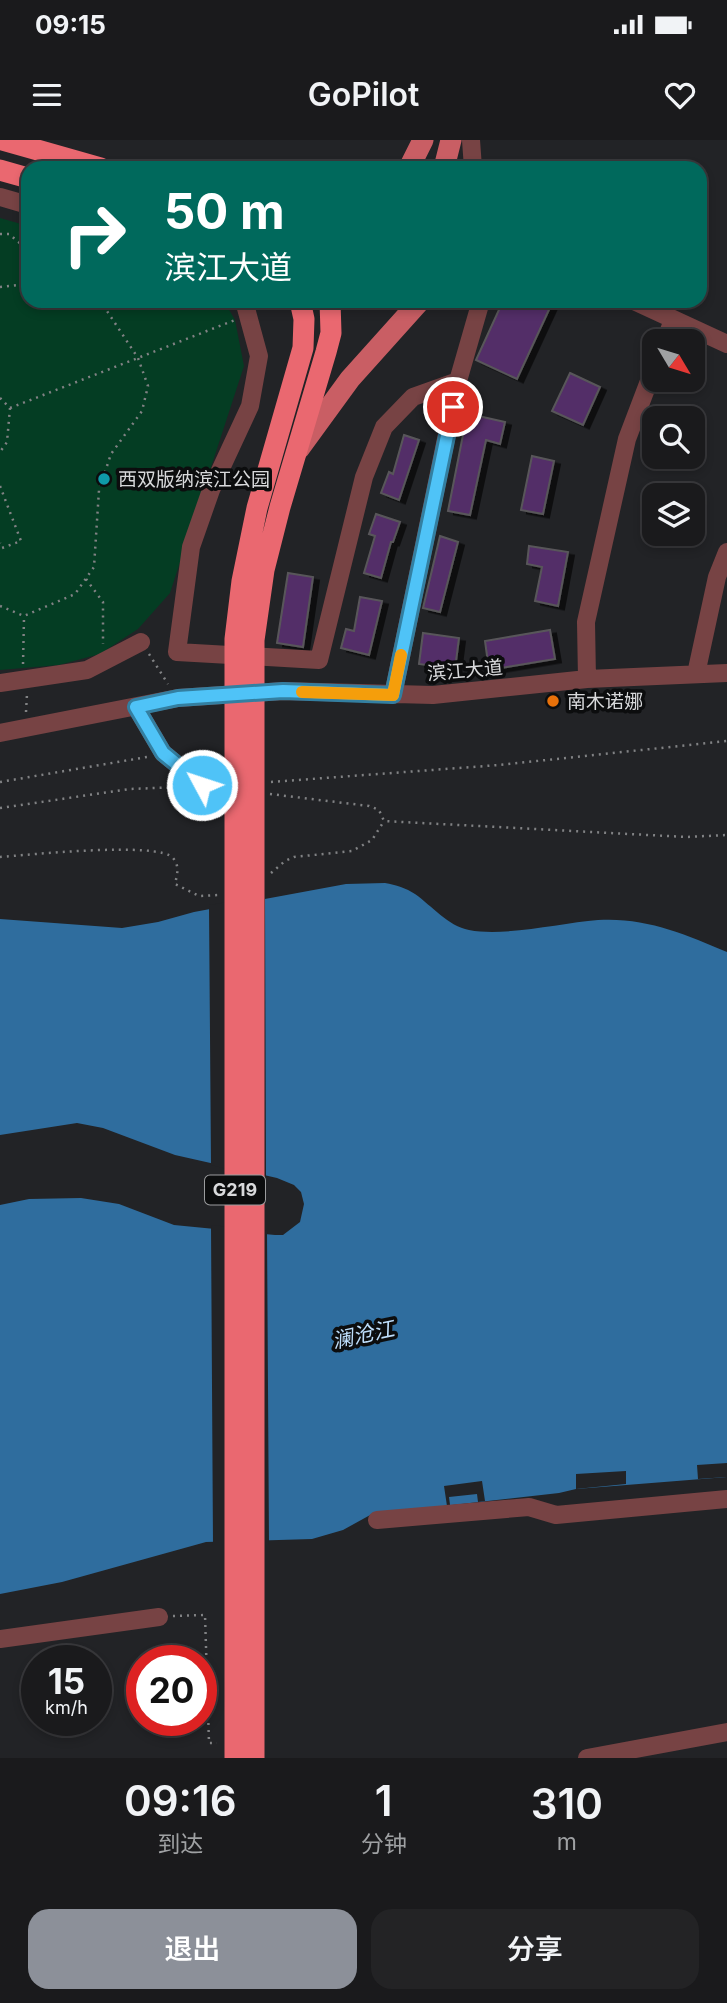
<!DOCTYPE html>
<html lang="zh">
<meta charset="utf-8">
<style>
:root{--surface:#1a1a1c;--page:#232325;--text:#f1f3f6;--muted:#9fa1a3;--line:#38383b;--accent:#8c9099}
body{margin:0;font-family:Inter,"Noto Sans SC",sans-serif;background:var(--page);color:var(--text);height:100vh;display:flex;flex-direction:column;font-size:26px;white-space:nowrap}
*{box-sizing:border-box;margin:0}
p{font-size:23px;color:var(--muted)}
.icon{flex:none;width:38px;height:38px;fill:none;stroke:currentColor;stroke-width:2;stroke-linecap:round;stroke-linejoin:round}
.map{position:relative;height:1618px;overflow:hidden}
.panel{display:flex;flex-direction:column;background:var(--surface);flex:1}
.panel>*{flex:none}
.banner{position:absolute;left:21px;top:21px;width:686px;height:147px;border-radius:21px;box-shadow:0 4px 10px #0003,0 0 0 2px var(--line);background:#00695c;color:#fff;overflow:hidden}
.needle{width:46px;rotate:128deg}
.controls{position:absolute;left:642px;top:189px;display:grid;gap:14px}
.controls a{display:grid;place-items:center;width:63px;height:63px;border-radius:14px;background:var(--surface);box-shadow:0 4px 10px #0003,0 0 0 2px var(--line);font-size:35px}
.speed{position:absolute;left:21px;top:1505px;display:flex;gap:14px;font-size:35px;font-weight:700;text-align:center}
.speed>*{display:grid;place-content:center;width:91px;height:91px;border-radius:50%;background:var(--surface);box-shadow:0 4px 10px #0003,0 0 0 2px var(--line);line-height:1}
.speed small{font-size:18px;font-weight:400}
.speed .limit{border:10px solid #d22;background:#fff;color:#111}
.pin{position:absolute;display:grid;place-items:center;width:60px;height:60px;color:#fff;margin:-30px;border:4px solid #fff;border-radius:50%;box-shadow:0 2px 7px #0007}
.me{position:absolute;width:77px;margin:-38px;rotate:310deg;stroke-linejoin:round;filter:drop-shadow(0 0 5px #0008)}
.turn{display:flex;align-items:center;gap:24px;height:147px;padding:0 28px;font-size:32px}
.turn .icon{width:91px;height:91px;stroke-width:2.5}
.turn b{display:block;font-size:49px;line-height:60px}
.eta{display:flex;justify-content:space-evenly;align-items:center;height:119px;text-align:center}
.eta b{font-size:42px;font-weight:600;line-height:49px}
.button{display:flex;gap:14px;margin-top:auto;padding:14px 28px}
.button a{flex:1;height:80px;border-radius:21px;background:var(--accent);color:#fff;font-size:28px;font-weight:600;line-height:80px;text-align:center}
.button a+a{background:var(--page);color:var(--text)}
.status{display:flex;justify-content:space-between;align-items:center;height:49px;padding:0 35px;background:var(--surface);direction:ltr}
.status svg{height:19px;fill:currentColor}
header{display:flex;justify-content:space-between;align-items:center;height:91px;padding:0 28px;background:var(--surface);font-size:32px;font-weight:600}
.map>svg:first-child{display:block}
.green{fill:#043d23}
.water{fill:#2f6d9e}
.pier{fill:#222326}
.building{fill:#522e67;stroke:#59575a;stroke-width:2;filter:url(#shadow)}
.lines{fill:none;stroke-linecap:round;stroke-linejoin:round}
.path{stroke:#818284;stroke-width:2.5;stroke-dasharray:2 5;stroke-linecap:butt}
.minor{stroke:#774344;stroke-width:18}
.major{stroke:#c95e64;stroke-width:21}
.highway{stroke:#ea6870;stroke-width:21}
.route-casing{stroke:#337fa1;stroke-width:18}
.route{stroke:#4fc3f7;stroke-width:12}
.slow{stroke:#f59e0b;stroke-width:12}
.culture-dot{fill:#0f9aa8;stroke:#0c0d0e;stroke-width:2.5}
.food-dot{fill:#e8710a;stroke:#0c0d0e;stroke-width:2.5}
.labels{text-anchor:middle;stroke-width:7;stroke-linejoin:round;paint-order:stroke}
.shield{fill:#0c0d0e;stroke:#9b9c9e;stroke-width:2}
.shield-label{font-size:18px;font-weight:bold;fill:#d8d9db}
.poi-label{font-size:19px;fill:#d8d9db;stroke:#0c0d0e;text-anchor:start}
.street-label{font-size:19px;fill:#d8d9db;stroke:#0c0d0e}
.water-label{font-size:21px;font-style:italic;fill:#bedefb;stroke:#0c0d0e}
</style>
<div class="status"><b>09:15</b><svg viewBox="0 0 49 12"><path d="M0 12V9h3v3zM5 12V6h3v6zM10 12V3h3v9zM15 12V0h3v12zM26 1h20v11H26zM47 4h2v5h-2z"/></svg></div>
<header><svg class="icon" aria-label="menu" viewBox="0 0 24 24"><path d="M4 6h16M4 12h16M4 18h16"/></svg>GoPilot<svg class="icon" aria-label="heart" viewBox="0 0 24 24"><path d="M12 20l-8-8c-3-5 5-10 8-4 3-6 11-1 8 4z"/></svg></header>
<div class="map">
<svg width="727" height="1618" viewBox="0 0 727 1618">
<defs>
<filter id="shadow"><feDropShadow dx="6" dy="3.5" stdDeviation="0" flood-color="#0009"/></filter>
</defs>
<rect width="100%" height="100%" fill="#222326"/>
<path class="green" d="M 0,78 L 28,86 L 28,161 L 224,161 L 235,180 L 244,226 L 170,453 L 138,489 L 100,514 L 59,525 L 0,530 Z"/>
<path class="water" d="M 385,743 C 396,745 406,748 415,754 C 432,766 448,786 469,790 C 505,797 560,783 598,780 C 645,777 685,794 727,812 L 727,1337 L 576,1349 L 559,1353 L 372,1374 L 343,1390 L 312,1399 L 206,1402 L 62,1442 L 0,1454 L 0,1065 L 29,1059 L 81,1058 L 119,1064 L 174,1085 L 275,1095 L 283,1095 L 300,1082 L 304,1064 L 301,1052 L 294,1045 L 277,1038 L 175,1015 L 103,988 L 77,983 L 0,995 L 0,779 L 122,788 L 158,782 L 194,772 L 346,744 Z"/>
<path class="pier" d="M 265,756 L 266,1039 L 211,1025 L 209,765 Z
M 211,1085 L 267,1091 L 269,1405 L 213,1405 Z
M 727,1323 L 727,1337 L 698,1339 L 697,1325 Z
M 626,1331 L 626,1344 L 576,1349 L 576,1334 Z
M 482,1341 L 485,1361 L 478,1362 L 477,1354 L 449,1357 L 450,1365 L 447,1366 L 444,1346 Z"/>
<path class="building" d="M 503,161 L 553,161 L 517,239 L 476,220 Z
M 570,233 L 600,247 L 583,285 L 552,271 Z
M 465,273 L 505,282 L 500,304 L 486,300 L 470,375 L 448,371 L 463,295 L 460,294 Z
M 404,295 L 419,300 L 399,360 L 381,353 L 389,332 L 393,334 Z
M 532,316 L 554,321 L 543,374 L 521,370 Z
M 376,374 L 400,382 L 393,402 L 391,402 L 381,438 L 364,433 L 375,396 L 369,394 Z
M 440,396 L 458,402 L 440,472 L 423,468 Z
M 529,406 L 568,412 L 558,466 L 535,461 L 542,427 L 527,424 Z
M 288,433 L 313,437 L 303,507 L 277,503 Z
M 360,457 L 382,461 L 369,515 L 341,508 L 346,489 L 354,491 Z
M 550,490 L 555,519 L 489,530 L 485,501 Z
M 423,493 L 459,498 L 455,529 L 419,524 Z"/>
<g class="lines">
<path class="path" d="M 0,94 L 9,94 L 28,110
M 0,147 L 28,144
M 0,258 L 10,268 L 7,302 L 0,312
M 10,268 L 235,180
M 0,346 L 21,401 L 2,408 L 0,403
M 86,439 L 103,462 L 103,504
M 0,466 L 24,476 L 75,454 L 94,427 L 99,350 L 111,314 L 142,271 L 148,246 L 138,218 L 107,171 L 91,161
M 149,514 L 168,544
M 23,524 L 24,478
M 26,572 L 27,554
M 0,642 L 147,617
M 271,642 L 499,625 L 727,601
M 270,654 L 369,666 L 379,670 L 384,681 L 686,697 L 727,695
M 0,668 L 130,649 L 181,647
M 0,717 C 27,715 159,701 173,718 C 180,726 177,735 175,744 L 199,756 L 218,755
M 271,733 L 285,721 L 294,717 L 352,711 L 372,700 L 384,681
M 173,1476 L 205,1475 L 209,1603 L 217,1603"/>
<path class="minor" d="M 471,0 L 473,28
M 0,57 L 28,65
M 244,161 L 259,216 L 250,266 L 211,350 L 191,407 L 177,512 L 319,520 L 364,337 L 384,287 L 413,257 L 458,241
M 634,161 L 727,204
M 665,201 L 673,180
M 696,534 L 717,437 L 727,412
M 587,539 L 586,482 L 627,299 L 654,228
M 0,543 L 87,530 L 141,502
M 393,555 L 458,241 L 481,161
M 136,567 L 163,613 L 202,645
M 0,593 L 178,558 L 283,551 L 433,555 L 587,539 L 727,533
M 377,1380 L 529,1367 L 556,1375 L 727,1359
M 0,1499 L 159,1477
M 587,1618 L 727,1592"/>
<path class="major" d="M 409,28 L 423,0
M 444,28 L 451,0
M 299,309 L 350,239 L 420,161"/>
<path class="highway" d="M 2,0 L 101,28
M 0,30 L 28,38
M 235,1618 L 235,499 L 242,441 L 257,368 L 303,208 L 304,179 L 300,161
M 254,1618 L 254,500 L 264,430 L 280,367 L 326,212 L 331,193 L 330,161"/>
</g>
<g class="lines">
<g class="route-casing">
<path id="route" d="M 202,645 L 163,613 L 136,567 L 178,558 L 283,551 L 393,555 L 453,267"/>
</g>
<use href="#route" class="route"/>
<path class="slow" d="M 302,552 L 393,555 L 401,515"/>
</g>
<circle class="culture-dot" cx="104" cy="339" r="7"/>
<circle class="food-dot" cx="553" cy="561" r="7"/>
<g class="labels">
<rect class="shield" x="205" y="1035.5" width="60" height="29" rx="5"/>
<g class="shield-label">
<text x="235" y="1056">G219</text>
</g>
<g class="poi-label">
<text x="118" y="346">西双版纳滨江公园</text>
<text x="567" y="568">南木诺娜</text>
</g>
<g class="street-label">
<text transform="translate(465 530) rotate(-5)" y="7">滨江大道</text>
</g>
<g class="water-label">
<text transform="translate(363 1195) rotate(-12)" y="7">澜沧江</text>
</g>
</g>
</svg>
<div class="controls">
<a><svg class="needle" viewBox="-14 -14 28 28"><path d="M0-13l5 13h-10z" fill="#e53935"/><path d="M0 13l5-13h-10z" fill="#9fa1a3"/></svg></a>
<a><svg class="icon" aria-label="search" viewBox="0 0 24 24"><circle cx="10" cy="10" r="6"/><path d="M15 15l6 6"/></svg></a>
<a><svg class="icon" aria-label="layers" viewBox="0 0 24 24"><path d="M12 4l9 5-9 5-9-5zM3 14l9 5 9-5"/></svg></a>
</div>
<div class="speed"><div>15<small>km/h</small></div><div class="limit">20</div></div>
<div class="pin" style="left:453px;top:267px;background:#d93025"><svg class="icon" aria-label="arrive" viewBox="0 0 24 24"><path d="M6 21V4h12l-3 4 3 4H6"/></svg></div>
<svg class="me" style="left:202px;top:645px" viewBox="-20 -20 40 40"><circle r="17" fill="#4fc3f7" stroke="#fff" stroke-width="3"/><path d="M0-11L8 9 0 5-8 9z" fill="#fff"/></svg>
<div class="banner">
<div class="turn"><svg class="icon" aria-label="right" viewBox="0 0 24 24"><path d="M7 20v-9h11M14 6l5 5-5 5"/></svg><div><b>50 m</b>滨江大道</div></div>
</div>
</div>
<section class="panel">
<div class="eta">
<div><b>09:16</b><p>到达</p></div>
<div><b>1</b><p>分钟</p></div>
<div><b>310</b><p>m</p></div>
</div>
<div class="button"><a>退出</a><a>分享</a></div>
</section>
